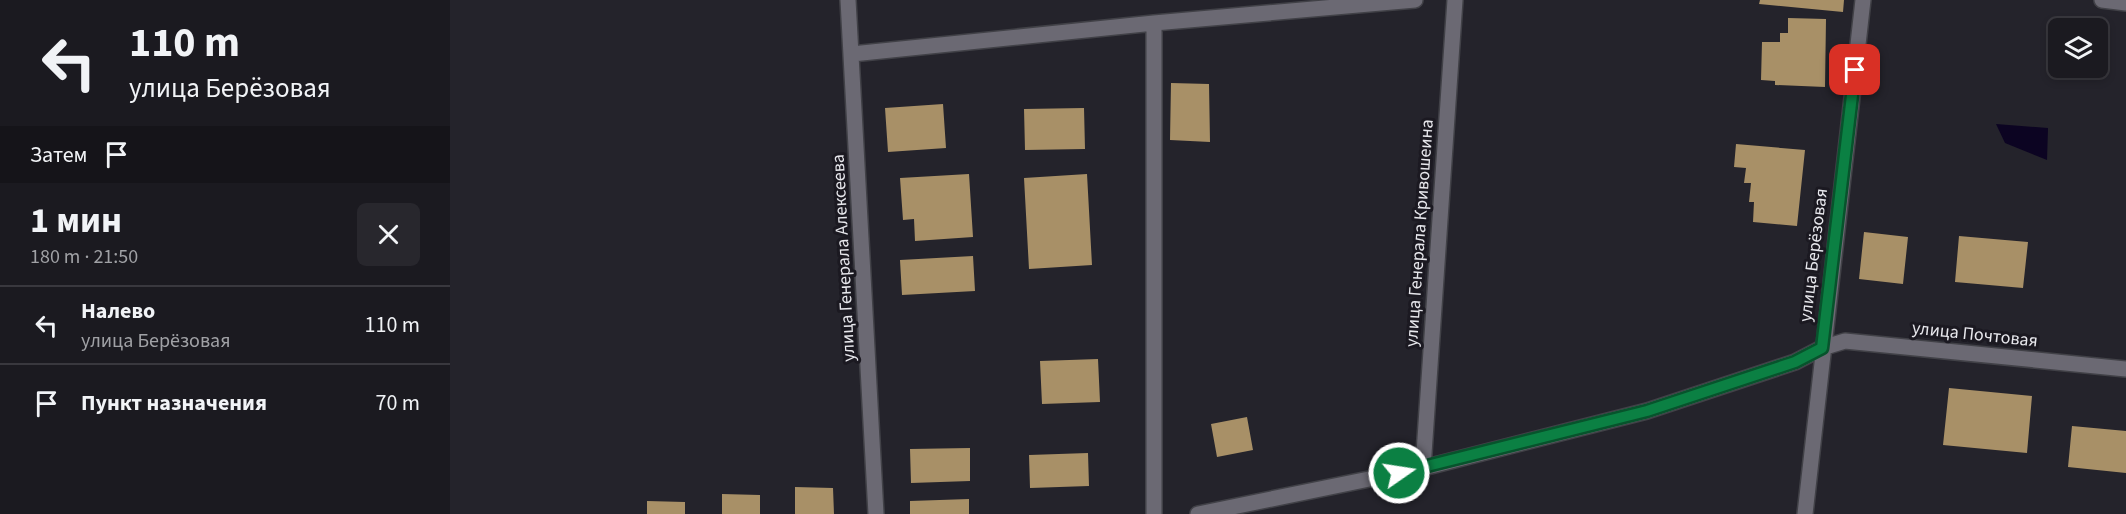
<!DOCTYPE html>
<html lang="ru">
<meta charset="utf-8">
<style>
:root{--surface:#1b1a20;--page:#28272d;--text:#f1f3f6;--muted:#a0a1a5;--line:#39383e}
body{margin:0;font-family:"Source Sans 3",sans-serif;background:var(--page);color:var(--text);height:100vh;display:flex;flex-direction:column;font-size:22px;white-space:nowrap}
*{box-sizing:border-box;margin:0}
p{font-size:20px;color:var(--muted)}
.icon{flex:none;width:33px;height:33px;fill:none;stroke:currentColor;stroke-width:2;stroke-linecap:round;stroke-linejoin:round}
.map{position:relative;flex:1;overflow:hidden}
.sheet{display:flex;flex-direction:column;background:var(--surface);width:450px}
.sheet>*{flex:none}
.top-card{background:#1b1a20;color:var(--text);overflow:hidden}
.tools{position:absolute;left:1598px;top:18px;display:grid;gap:12px}
.tools a{display:grid;place-items:center;width:60px;height:60px;border-radius:9px;background:var(--surface);box-shadow:0 3px 9px #0003,0 0 0 2px var(--line);font-size:30px}
.pin{position:absolute;display:grid;place-items:center;width:51px;height:51px;color:#fff;margin:-26px;border-radius:12px;box-shadow:0 3px 9px #0006}
.me{position:absolute;width:66px;margin:-33px;rotate:77deg;stroke-linejoin:round;filter:drop-shadow(0 0 4px #0008)}
.turn{display:flex;align-items:center;gap:21px;height:126px;padding:0 30px;font-size:27px}
.turn .icon{width:78px;height:78px;stroke-width:2.5}
.turn b{display:block;font-size:42px;line-height:51px}
.then{display:flex;align-items:center;height:57px;padding:0 30px;background:#0003;gap:12px;font-size:22px}
.round{display:grid;place-items:center;flex:none;width:63px;height:63px;border-radius:9px;background:var(--page)}
.overview{display:flex;align-items:center;justify-content:space-between;height:102px;padding:0 30px}
h1{font-size:36px;font-weight:700;line-height:45px}
ul{padding:0;list-style:none}
li{display:flex;align-items:center;gap:18px;height:78px;padding:0 30px;border-top:2px solid var(--line)}
li div{flex:1}
li b{display:block;font-size:22px}
li em{font-style:normal}
main{display:flex;flex:1;min-height:0}
.map>svg:first-child{display:block}
.water{fill:#0c0422}
.building{fill:#a89067}
.lines{fill:none;stroke-linecap:round;stroke-linejoin:round}
.street-casing{stroke:#414147;stroke-width:18}
.street{stroke:#6b6973;stroke-width:15}
.route-casing{stroke:#07532c;stroke-width:15}
.route{stroke:#0b8043;stroke-width:10}
.labels{text-anchor:middle;stroke-width:6;stroke-linejoin:round;paint-order:stroke}
.street-label{font-size:18px;fill:#e7e7ec;stroke:#1b1921}
</style>
<main>
<section class="sheet">
<div class="top-card">
<div class="turn"><svg class="icon" aria-label="left" viewBox="0 0 24 24"><path d="M17 20v-9H6M10 6l-5 5 5 5"/></svg><div><b>110 m</b>улица Берёзовая</div></div>
<div class="then">Затем<svg class="icon" aria-label="arrive" viewBox="0 0 24 24"><path d="M6 21V4h12l-3 4 3 4H6"/></svg></div>
</div>
<div class="overview"><div><h1>1 мин</h1><p>180 m · 21:50</p></div><a class="round"><svg class="icon" aria-label="close" viewBox="0 0 24 24"><path d="M6 6l12 12M18 6L6 18"/></svg></a></div>
<ul>
<li><svg class="icon" aria-label="left" viewBox="0 0 24 24"><path d="M17 20v-9H6M10 6l-5 5 5 5"/></svg><div><b>Налево</b><p>улица Берёзовая</p></div><em>110 m</em></li>
<li><svg class="icon" aria-label="arrive" viewBox="0 0 24 24"><path d="M6 21V4h12l-3 4 3 4H6"/></svg><div><b>Пункт назначения</b></div><em>70 m</em></li>
</ul>
</section>
<div class="map">
<svg width="1676" height="514" viewBox="0 0 1676 514">
<rect width="100%" height="100%" fill="#24232b"/>
<path class="water" d="M 1546,124 L 1598,128 L 1597,160 L 1555,143 Z"/>
<path class="building" d="M 1310,0 L 1394,0 L 1393,12 L 1309,4 Z
M 1338,18 L 1376,19 L 1375,87 L 1325,85 L 1325,81 L 1311,80 L 1312,42 L 1330,42 L 1330,33 L 1338,33 Z
M 721,83 L 759,84 L 760,142 L 720,140 Z
M 493,104 L 496,148 L 438,152 L 435,108 Z
M 634,108 L 635,149 L 575,150 L 574,109 Z
M 1286,144 L 1355,150 L 1347,226 L 1303,222 L 1304,202 L 1299,202 L 1301,183 L 1294,183 L 1296,168 L 1284,167 Z
M 519,174 L 523,237 L 465,241 L 464,219 L 453,220 L 450,178 Z
M 637,174 L 642,265 L 579,269 L 574,178 Z
M 1414,232 L 1458,237 L 1453,284 L 1409,279 Z
M 1509,236 L 1578,242 L 1573,288 L 1505,282 Z
M 523,256 L 525,291 L 452,295 L 450,260 Z
M 648,359 L 650,402 L 592,404 L 590,361 Z
M 1499,388 L 1582,396 L 1577,453 L 1493,445 Z
M 797,417 L 803,450 L 767,457 L 761,424 Z
M 1622,426 L 1676,431 L 1676,473 L 1618,467 Z
M 520,448 L 520,481 L 461,483 L 460,449 Z
M 638,453 L 639,486 L 580,488 L 579,455 Z
M 345,487 L 383,488 L 384,514 L 345,514 Z
M 272,494 L 310,495 L 310,514 L 272,514 Z
M 519,499 L 519,514 L 460,514 L 460,501 Z
M 197,501 L 235,502 L 235,514 L 197,514 Z"/>
<g class="lines">
<g class="street-casing">
<path id="street" d="M 398,0 L 426,514
M 1652,0 L 1676,3
M 402,54 L 704,23 L 965,0
M 973,468 L 1005,0
M 704,514 L 704,23
M 748,514 L 973,468 L 1197,411 L 1345,362 L 1372,348 L 1395,341 L 1676,369
M 1355,514 L 1413,0"/>
</g>
<use href="#street" class="street"/>
</g>
<g class="lines">
<g class="route-casing">
<path id="route" d="M 949,473 L 1197,411 L 1345,362 L 1372,348 L 1405,70"/>
</g>
<use href="#route" class="route"/>
</g>
<g class="labels">
<g class="street-label">
<text transform="translate(969 233) rotate(-86)" y="6">улица Генерала Кривошеина</text>
<text transform="translate(1363 255) rotate(-83)" y="6">улица Берёзовая</text>
<text transform="translate(393 258) rotate(-93)" y="6">улица Генерала Алексеева</text>
<text transform="translate(1525 334) rotate(6)" y="6">улица Почтовая</text>
</g>
</g>
</svg>
<div class="tools">
<a><svg class="icon" aria-label="layers" viewBox="0 0 24 24"><path d="M12 4l9 5-9 5-9-5zM3 14l9 5 9-5"/></svg></a>
</div>
<div class="pin" style="left:1405px;top:70px;background:#d93025"><svg class="icon" aria-label="arrive" viewBox="0 0 24 24"><path d="M6 21V4h12l-3 4 3 4H6"/></svg></div>
<svg class="me" style="left:949px;top:473px" viewBox="-20 -20 40 40"><circle r="17" fill="#0b8043" stroke="#fff" stroke-width="3"/><path d="M0-11L8 9 0 5-8 9z" fill="#fff"/></svg>
</div>
</main>
